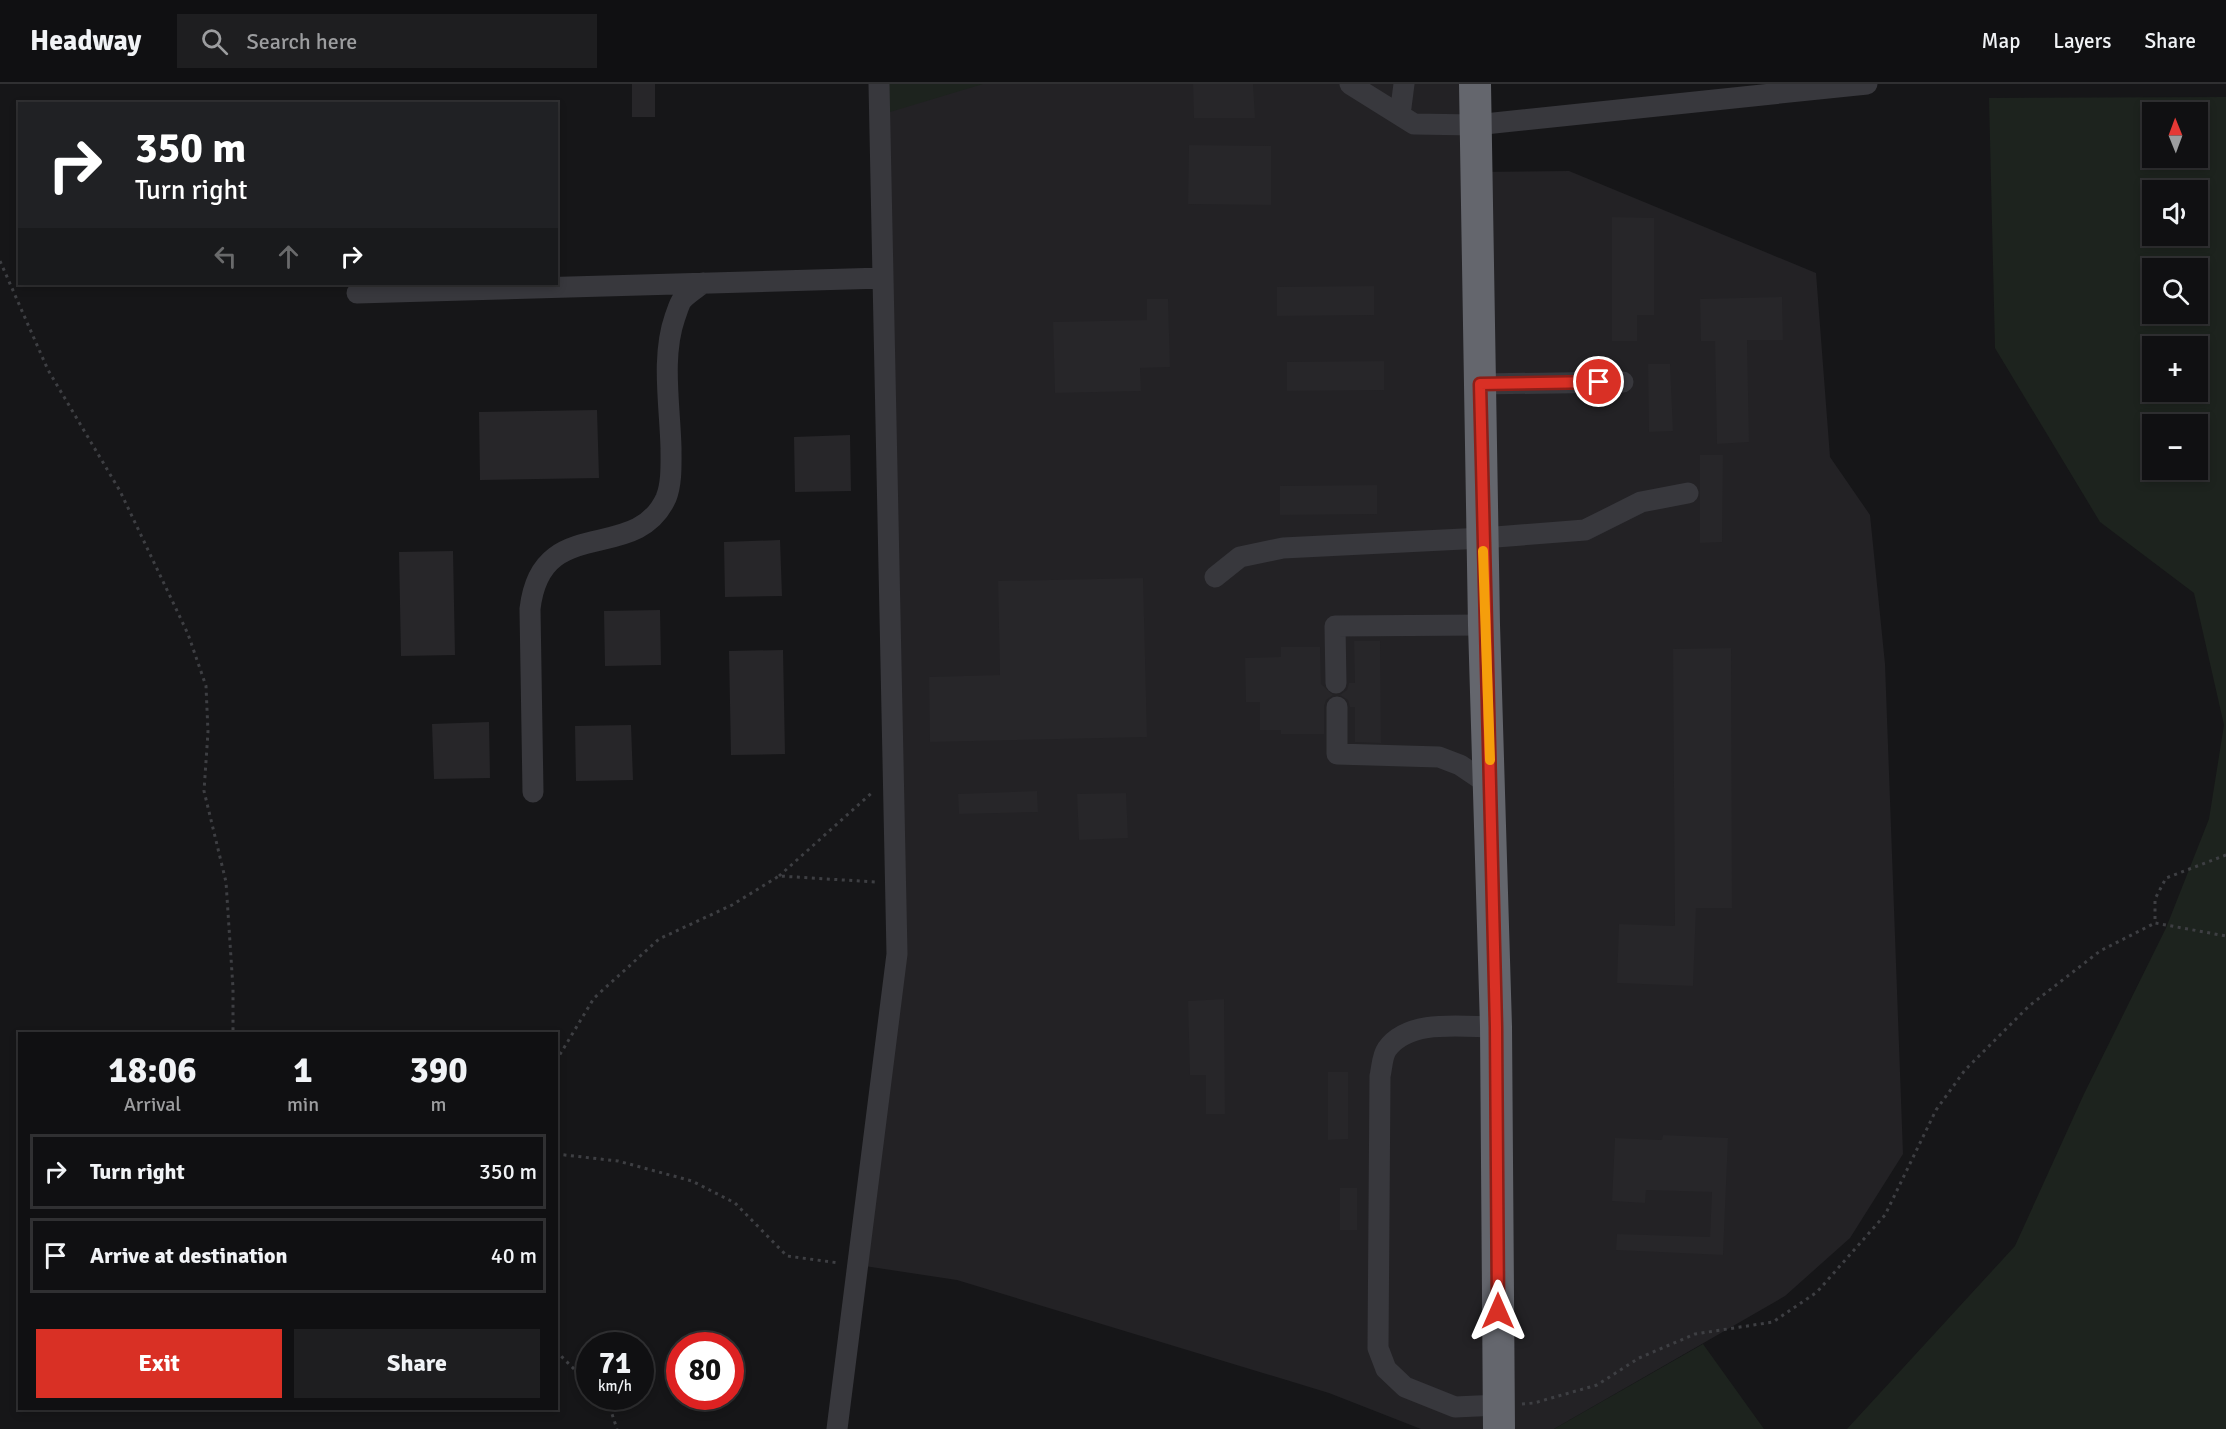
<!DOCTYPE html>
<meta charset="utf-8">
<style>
:root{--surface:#101012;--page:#1e1e20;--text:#f1f3f6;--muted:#9c9d9f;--line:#303032;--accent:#d93025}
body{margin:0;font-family:Signika,sans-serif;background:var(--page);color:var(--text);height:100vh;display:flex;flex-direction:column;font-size:22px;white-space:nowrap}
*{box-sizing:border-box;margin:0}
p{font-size:20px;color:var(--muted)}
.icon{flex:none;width:33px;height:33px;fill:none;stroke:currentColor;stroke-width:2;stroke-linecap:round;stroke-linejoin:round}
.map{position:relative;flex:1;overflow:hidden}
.drawer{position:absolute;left:18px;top:948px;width:540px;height:378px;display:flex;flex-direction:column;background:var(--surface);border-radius:0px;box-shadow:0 3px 9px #0003,0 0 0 2px var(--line)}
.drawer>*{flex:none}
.top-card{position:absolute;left:18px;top:18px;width:540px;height:183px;border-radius:0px;box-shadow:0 3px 9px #0003,0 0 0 2px var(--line);background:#202124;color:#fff;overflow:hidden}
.needle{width:39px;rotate:359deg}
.buttons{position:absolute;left:2142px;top:18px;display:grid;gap:12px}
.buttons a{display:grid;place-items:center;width:66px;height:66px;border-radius:0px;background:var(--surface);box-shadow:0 3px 9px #0003,0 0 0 2px var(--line);font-size:30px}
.speed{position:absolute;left:576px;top:1248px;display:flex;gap:12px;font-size:30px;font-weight:700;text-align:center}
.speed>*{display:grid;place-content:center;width:78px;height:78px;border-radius:50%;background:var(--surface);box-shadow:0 3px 9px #0003,0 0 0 2px var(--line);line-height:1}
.speed small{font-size:15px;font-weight:400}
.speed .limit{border:9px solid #d22;background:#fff;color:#111}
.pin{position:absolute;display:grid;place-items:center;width:51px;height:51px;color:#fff;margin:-26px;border:3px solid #fff;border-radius:50%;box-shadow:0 2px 6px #0007}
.me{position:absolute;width:66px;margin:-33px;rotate:0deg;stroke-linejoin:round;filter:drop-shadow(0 0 4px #0008)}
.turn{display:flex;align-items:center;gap:21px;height:126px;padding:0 18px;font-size:27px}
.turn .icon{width:78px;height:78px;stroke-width:2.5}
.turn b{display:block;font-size:42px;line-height:51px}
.lanes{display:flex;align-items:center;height:57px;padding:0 18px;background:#0003;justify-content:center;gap:30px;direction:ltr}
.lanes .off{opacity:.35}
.eta{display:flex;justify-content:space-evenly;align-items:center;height:102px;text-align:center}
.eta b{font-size:36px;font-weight:800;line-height:42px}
.cta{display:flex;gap:12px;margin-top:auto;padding:12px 18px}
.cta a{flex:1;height:69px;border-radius:0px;background:var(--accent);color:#fff;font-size:24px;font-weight:800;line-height:69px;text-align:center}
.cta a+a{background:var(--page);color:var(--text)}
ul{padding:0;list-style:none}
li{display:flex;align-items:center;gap:18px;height:75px;margin:0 12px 9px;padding:0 6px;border:3px solid var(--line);border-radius:0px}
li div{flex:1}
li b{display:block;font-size:22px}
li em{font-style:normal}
header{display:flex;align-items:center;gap:36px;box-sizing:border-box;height:84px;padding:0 30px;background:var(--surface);border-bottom:2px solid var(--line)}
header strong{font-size:28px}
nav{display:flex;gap:33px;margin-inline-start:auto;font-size:21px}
.search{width:420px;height:54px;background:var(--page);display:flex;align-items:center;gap:15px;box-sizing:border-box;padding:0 21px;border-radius:0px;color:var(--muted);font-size:22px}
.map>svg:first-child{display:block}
.built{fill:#232225}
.green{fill:#1d231e;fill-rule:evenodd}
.building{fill:#272629}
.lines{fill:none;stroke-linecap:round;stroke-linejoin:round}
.path{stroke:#3e3f43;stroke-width:3;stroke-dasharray:3 4.5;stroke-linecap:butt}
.minor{stroke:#38383d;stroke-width:21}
.highway{stroke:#64666d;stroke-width:32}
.route-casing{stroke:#8d1f18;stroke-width:15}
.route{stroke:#d93025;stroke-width:10}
.slow{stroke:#f59e0b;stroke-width:10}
</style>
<header>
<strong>Headway</strong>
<div class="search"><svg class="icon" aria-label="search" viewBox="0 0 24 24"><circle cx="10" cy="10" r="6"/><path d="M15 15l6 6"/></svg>Search here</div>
<nav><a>Map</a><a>Layers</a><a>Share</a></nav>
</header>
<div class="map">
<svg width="2226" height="1345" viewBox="0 0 2226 1345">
<rect width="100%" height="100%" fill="#161618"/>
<path class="built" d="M 879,0 L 1475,0 L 1476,88 L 1569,87 L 1816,189 L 1830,373 L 1870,431 L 1885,580 L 1903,1070 L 1850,1154 L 1785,1212 L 1554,1345 L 1421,1345 L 1329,1309 L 957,1196 L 858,1181 L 897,870 Z"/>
<path class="green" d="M 879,0 L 983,0 L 880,31 Z
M 2226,13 L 2226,1345 L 1847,1345 L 2015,1162 L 2084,1010 L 2166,844 L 2209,735 L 2224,641 L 2194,509 L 2100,438 L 1995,264 L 1989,14 ZM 2152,28 L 2198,28 L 2198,74 L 2152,74 ZM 2152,106 L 2198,106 L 2198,152 L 2152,152 ZM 2152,184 L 2198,184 L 2198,230 L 2152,230 ZM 2152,262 L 2198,262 L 2198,308 L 2152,308 ZM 2152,340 L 2198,340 L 2198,386 L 2152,386 Z
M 1703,1260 L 1764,1345 L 1554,1345 Z"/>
<path class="building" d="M 632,0 L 655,0 L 655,33 L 632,33 Z
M 1193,0 L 1253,0 L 1255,34 L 1194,34 Z
M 1189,61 L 1271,62 L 1271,121 L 1188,120 Z
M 1612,133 L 1654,134 L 1654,231 L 1637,231 L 1637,257 L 1612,257 Z
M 1374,202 L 1374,231 L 1277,232 L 1277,203 Z
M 1782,213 L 1783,256 L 1747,256 L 1749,358 L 1717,360 L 1715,257 L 1701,257 L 1700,215 Z
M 1147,215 L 1168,215 L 1170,283 L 1140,284 L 1141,307 L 1055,309 L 1053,238 L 1147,236 Z
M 1384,277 L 1384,306 L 1287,307 L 1287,278 Z
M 1648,280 L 1670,280 L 1673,347 L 1649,348 Z
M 597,326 L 599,394 L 480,396 L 479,328 Z
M 850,351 L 851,407 L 795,408 L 794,353 Z
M 1700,371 L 1723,371 L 1722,458 L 1700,459 Z
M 1377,401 L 1377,430 L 1280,431 L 1280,402 Z
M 780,456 L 782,512 L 725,513 L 724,458 Z
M 453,467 L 455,571 L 401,572 L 399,468 Z
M 1143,494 L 1147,653 L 930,658 L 929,593 L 1000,591 L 998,497 Z
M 660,526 L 661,581 L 605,582 L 604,527 Z
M 1354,557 L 1380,557 L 1381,659 L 1355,658 L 1355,623 L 1350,623 L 1348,616 L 1340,611 L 1347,606 L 1349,599 L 1355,599 Z
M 1281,563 L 1320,563 L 1321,600 L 1333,611 L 1326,616 L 1324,622 L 1324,650 L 1281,650 L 1281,646 L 1260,646 L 1260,618 L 1246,618 L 1245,574 L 1281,573 Z
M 1731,564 L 1732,824 L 1696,824 L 1693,902 L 1617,899 L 1619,840 L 1675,842 L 1673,565 Z
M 783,566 L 785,670 L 731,671 L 729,567 Z
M 489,638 L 490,694 L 434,695 L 432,640 Z
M 631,641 L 633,696 L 576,697 L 575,642 Z
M 1037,707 L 1038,728 L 959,730 L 958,710 Z
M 1126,709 L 1128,754 L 1079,756 L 1077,710 Z
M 1224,915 L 1225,1030 L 1206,1030 L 1206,991 L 1190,991 L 1188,917 Z
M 1328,988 L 1348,988 L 1348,1055 L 1328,1056 Z
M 1663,1051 L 1728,1054 L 1723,1171 L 1616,1166 L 1617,1150 L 1710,1153 L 1712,1108 L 1646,1106 L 1645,1119 L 1612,1117 L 1615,1054 L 1662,1056 Z
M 1340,1104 L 1357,1104 L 1357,1146 L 1340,1146 Z"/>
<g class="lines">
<path class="path" d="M 0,177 L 48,286 L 120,407 L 188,550 L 206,602 L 208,648 L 204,707 L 226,798 L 233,904 L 233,950
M 2226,771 L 2166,794 L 2155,815 L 2155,839 L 2226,852
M 779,792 L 874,707
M 556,977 L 594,914 L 659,855 L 732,821 L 779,792 L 876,798
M 556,1070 L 618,1077 L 692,1097 L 735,1119 L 787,1172 L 839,1179
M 556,1267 L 590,1301
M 600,1312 L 609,1321 L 617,1345
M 1522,1320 L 1534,1319 L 1597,1301 L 1639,1274 L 1695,1250 L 1773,1238 L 1817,1208 L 1885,1131 L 1936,1026 L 1965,986 L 2029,922 L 2100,867 L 2155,839
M 395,1324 L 395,1325"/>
<path class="minor" d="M 1350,0 L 1414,40 L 1475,41 L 1867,0
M 1400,31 L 1404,0
M 357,209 L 883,194
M 1480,300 L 1623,298
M 1215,493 L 1240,473 L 1283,464 L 1483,454 L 1585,446 L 1641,418 L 1688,409
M 1336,599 L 1335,542 L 1484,541
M 1337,623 L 1337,670 L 1439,673 L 1460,681 L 1491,702
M 533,708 L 530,525 C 541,427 635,482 666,414 C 672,399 671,380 671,364 C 670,322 661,273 675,233 C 677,228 679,220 682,216 C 687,210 697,204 703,199
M 1496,943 C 1463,943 1409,934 1387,965 C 1382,972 1382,984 1380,992 L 1378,1264 L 1386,1285 L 1405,1303 L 1455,1323 L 1499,1321
M 837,1345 L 897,870 L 879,0"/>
<path class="highway" d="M 1475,0 L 1484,541 L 1496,943 L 1499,1345"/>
</g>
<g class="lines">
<g class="route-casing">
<path id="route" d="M 1498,1227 L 1496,943 L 1480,300 L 1599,298"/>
</g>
<use href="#route" class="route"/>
<path class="slow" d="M 1483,467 L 1490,676"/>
</g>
</svg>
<div class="buttons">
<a><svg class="needle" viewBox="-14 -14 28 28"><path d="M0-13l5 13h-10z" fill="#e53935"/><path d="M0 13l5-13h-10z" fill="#9c9d9f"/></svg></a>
<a><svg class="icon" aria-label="sound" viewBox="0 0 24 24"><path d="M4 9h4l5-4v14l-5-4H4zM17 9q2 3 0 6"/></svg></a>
<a><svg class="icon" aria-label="search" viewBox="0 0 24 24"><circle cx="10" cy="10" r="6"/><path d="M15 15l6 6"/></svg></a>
<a>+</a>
<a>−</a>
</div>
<div class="speed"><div>71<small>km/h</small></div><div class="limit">80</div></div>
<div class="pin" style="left:1599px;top:298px;background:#d93025"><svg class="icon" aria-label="arrive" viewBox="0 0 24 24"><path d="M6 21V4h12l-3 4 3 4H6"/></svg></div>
<svg class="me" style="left:1498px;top:1227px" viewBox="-20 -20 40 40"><path d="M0-17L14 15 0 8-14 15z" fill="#d93025" stroke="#fff" stroke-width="4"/></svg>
<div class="top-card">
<div class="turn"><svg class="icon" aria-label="right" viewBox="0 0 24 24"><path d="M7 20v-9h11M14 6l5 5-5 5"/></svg><div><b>350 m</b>Turn right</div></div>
<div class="lanes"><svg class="icon off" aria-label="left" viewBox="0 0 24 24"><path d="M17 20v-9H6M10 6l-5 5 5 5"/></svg><svg class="icon off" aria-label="ahead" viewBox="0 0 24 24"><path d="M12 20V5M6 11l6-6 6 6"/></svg><svg class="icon" aria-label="right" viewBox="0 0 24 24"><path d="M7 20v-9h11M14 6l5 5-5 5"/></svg></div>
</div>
<section class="drawer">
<div class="eta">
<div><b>18:06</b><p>Arrival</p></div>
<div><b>1</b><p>min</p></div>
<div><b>390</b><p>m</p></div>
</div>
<ul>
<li><svg class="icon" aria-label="right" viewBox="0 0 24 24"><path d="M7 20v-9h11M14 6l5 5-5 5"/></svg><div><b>Turn right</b></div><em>350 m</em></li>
<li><svg class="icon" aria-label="arrive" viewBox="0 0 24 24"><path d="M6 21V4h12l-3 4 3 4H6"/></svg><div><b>Arrive at destination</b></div><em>40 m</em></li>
</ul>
<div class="cta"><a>Exit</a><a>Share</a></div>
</section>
</div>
